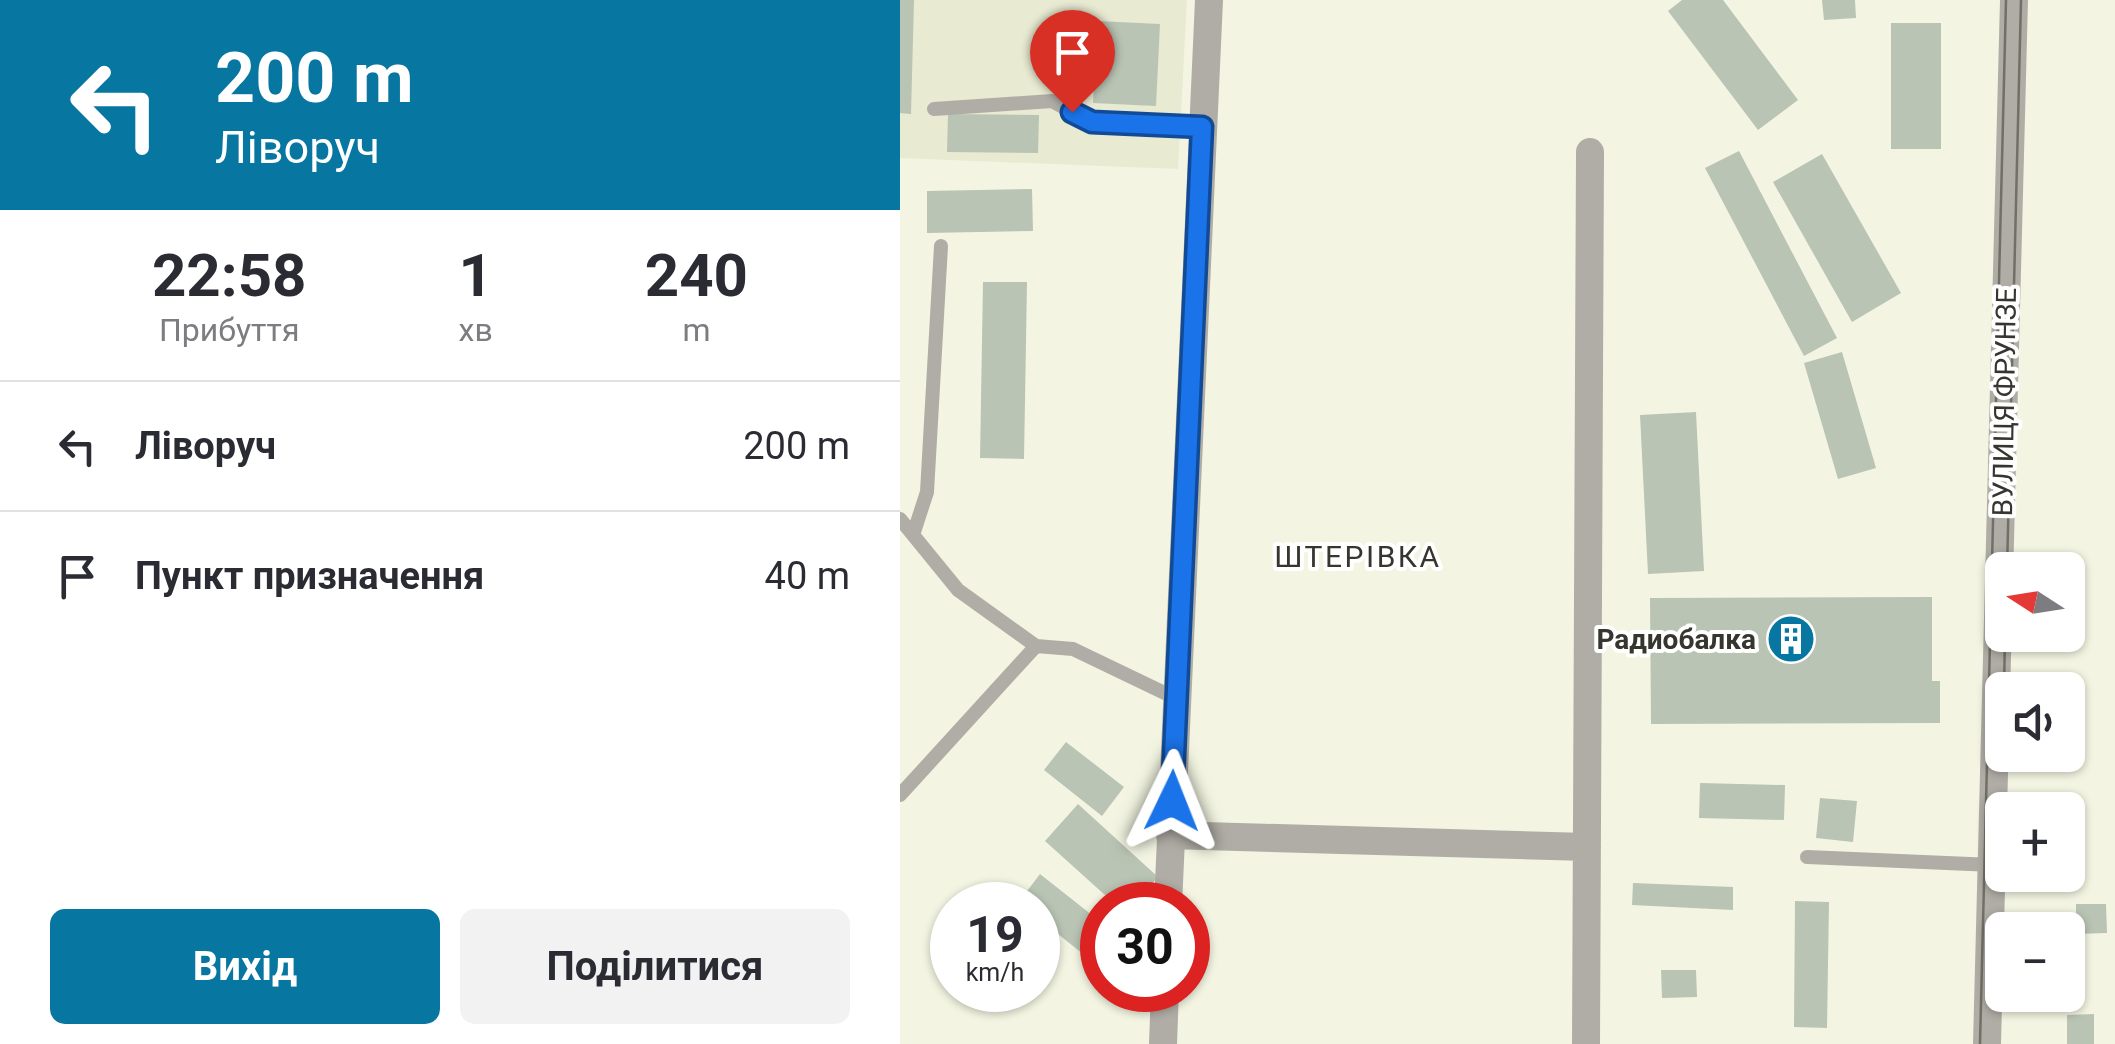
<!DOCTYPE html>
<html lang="uk">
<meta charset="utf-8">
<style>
:root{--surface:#fff;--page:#f2f2f3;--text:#2b2b33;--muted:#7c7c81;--line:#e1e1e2;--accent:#0776a1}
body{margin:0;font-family:Roboto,sans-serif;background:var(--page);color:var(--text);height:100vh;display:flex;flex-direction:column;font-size:38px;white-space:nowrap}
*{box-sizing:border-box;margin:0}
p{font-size:32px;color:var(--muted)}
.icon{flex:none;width:55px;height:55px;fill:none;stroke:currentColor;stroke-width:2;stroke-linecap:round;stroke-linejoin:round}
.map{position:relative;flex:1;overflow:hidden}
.side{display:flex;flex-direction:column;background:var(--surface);width:900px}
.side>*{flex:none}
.top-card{background:#0776a1;color:#fff;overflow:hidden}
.needle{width:65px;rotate:282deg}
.controls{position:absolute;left:1085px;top:552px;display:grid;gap:20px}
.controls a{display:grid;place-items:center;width:100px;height:100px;border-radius:15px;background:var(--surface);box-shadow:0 2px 8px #0004;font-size:50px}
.speed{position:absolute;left:30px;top:882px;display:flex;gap:20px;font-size:50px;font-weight:700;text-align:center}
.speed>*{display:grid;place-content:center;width:130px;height:130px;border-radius:50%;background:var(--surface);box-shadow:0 2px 8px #0004;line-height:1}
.speed small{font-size:25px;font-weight:400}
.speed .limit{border:15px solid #d22;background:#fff;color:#111}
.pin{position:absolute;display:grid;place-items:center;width:85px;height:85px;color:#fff;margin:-102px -42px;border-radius:50% 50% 50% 0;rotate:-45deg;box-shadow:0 0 10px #0007}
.pin .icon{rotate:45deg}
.me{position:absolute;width:110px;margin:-55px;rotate:2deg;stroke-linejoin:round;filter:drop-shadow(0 0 8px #0008)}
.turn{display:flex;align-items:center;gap:35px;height:210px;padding:0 50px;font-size:45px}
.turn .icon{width:130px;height:130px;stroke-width:2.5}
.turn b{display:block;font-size:70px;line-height:85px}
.eta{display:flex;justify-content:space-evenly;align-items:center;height:170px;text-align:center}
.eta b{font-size:60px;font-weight:700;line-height:70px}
.primary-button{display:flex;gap:20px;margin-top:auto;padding:20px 50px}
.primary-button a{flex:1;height:115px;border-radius:15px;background:var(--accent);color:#fff;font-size:40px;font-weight:700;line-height:115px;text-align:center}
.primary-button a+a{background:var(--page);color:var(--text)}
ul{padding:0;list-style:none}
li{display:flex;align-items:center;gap:30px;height:130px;padding:0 50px;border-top:2px solid var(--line)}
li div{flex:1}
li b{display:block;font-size:38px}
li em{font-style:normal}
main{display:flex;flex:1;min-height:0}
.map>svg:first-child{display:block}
.built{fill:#e8ead1}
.building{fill:#b9c4b4}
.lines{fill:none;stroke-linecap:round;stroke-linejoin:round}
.service{stroke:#b0ada6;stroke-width:14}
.minor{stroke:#b0ada6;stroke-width:28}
.tram{stroke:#707166;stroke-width:2.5}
.route-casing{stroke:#114b97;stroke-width:25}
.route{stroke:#1a73e8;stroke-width:18}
.labels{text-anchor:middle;stroke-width:8;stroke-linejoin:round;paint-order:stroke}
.street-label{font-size:28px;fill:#36362f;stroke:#fff}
.poi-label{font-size:28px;font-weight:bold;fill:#36362f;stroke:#fff;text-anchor:end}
.neighbourhood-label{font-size:30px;letter-spacing:2.5px;fill:#36362f;stroke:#fff}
</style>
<main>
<section class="side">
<div class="top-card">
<div class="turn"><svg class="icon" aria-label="left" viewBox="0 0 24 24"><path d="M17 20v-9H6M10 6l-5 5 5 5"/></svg><div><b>200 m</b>Ліворуч</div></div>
</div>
<div class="eta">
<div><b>22:58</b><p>Прибуття</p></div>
<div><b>1</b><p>хв</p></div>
<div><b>240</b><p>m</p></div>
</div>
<ul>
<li><svg class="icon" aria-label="left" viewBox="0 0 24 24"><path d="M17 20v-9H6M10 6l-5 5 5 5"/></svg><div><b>Ліворуч</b></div><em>200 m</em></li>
<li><svg class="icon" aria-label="arrive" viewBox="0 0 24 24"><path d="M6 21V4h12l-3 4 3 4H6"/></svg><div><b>Пункт призначення</b></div><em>40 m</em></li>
</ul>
<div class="primary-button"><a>Вихід</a><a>Поділитися</a></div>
</section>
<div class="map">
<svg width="1215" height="1044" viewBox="0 0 1215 1044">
<rect width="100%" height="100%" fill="#f3f5e2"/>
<path class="built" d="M 0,0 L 287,0 L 278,169 L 0,158 Z"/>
<path class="building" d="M 0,0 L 14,0 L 11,114 L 0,113 Z
M 782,0 L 823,0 L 898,100 L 858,130 L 768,11 Z
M 922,0 L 955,0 L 956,18 L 924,20 Z
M 197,21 L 260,24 L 256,106 L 193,103 Z
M 991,23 L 1041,23 L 1041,149 L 991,149 Z
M 48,114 L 139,115 L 138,153 L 47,152 Z
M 839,151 L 937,338 L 904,356 L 805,168 Z
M 922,154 L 1001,293 L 952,322 L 873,182 Z
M 132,189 L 133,231 L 27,233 L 27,191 Z
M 83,282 L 127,282 L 124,459 L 80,458 Z
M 942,352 L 976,468 L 938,479 L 904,363 Z
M 796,412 L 804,571 L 748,574 L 740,415 Z
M 1032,597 L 1032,681 L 1040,681 L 1040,723 L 751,724 L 750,598 Z
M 166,742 L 224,787 L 202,816 L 144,770 Z
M 800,783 L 885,785 L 884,820 L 799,818 Z
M 920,798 L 957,801 L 953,842 L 916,838 Z
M 178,804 L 258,877 L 233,905 L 216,905 L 145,841 Z
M 140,874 L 202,923 L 202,940 L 188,958 L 138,918 L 138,905 L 121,905 L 118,903 Z
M 733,883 L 833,887 L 833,910 L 732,905 Z
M 895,901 L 929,902 L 927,1028 L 894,1027 Z
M 1176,904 L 1206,904 L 1207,933 L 1176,934 Z
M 761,970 L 796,970 L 797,997 L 762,998 Z
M 1194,1014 L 1194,1044 L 1167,1044 L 1167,1015 Z"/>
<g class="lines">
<path class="service" d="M 34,109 L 152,101 L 191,122 L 303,127
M 0,519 L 58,590 L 136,646 L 173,649 L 275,698
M 13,535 L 27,492 L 41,246
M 0,795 L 136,646
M 907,857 L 1093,865"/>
<path class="minor" d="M 270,835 L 687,847
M 268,905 L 309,0
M 263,1044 L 265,990
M 686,1044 L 690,152
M 1087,1044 L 1114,0"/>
<path class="tram" d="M 1107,570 L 1121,0
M 1104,690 L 1105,635
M 1080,1044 L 1106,0"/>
</g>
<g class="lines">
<g class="route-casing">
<path id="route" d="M 172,112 L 192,122 L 302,127 L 272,801"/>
</g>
<use href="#route" class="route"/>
</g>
<defs>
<g id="building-disc" transform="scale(2.5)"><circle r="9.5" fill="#0776a1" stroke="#fff"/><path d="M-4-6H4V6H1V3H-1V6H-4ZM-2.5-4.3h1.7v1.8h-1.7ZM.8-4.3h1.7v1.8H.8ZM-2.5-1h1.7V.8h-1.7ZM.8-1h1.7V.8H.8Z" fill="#fff"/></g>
</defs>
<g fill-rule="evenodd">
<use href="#building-disc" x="891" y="639"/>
</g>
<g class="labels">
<g class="street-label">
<text transform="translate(1104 402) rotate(-89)" y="10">ВУЛИЦЯ ФРУНЗЕ</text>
</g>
<g class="poi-label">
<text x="856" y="649">Радиобалка</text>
</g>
<g class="neighbourhood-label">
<text x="458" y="567">ШТЕРІВКА</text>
</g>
</g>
</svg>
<div class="controls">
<a><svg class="needle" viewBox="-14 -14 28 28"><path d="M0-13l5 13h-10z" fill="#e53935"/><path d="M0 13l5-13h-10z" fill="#7c7c81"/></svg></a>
<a><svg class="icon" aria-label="sound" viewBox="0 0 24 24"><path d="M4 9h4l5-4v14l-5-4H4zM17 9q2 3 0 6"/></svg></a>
<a>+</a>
<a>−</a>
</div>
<div class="speed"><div>19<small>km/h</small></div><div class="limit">30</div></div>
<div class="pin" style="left:172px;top:112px;background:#d93025"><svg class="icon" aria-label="arrive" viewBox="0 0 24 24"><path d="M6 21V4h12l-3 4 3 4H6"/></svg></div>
<svg class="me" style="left:272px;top:801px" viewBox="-20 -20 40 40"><path d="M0-17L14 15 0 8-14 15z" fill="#1a73e8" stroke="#fff" stroke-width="4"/></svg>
</div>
</main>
